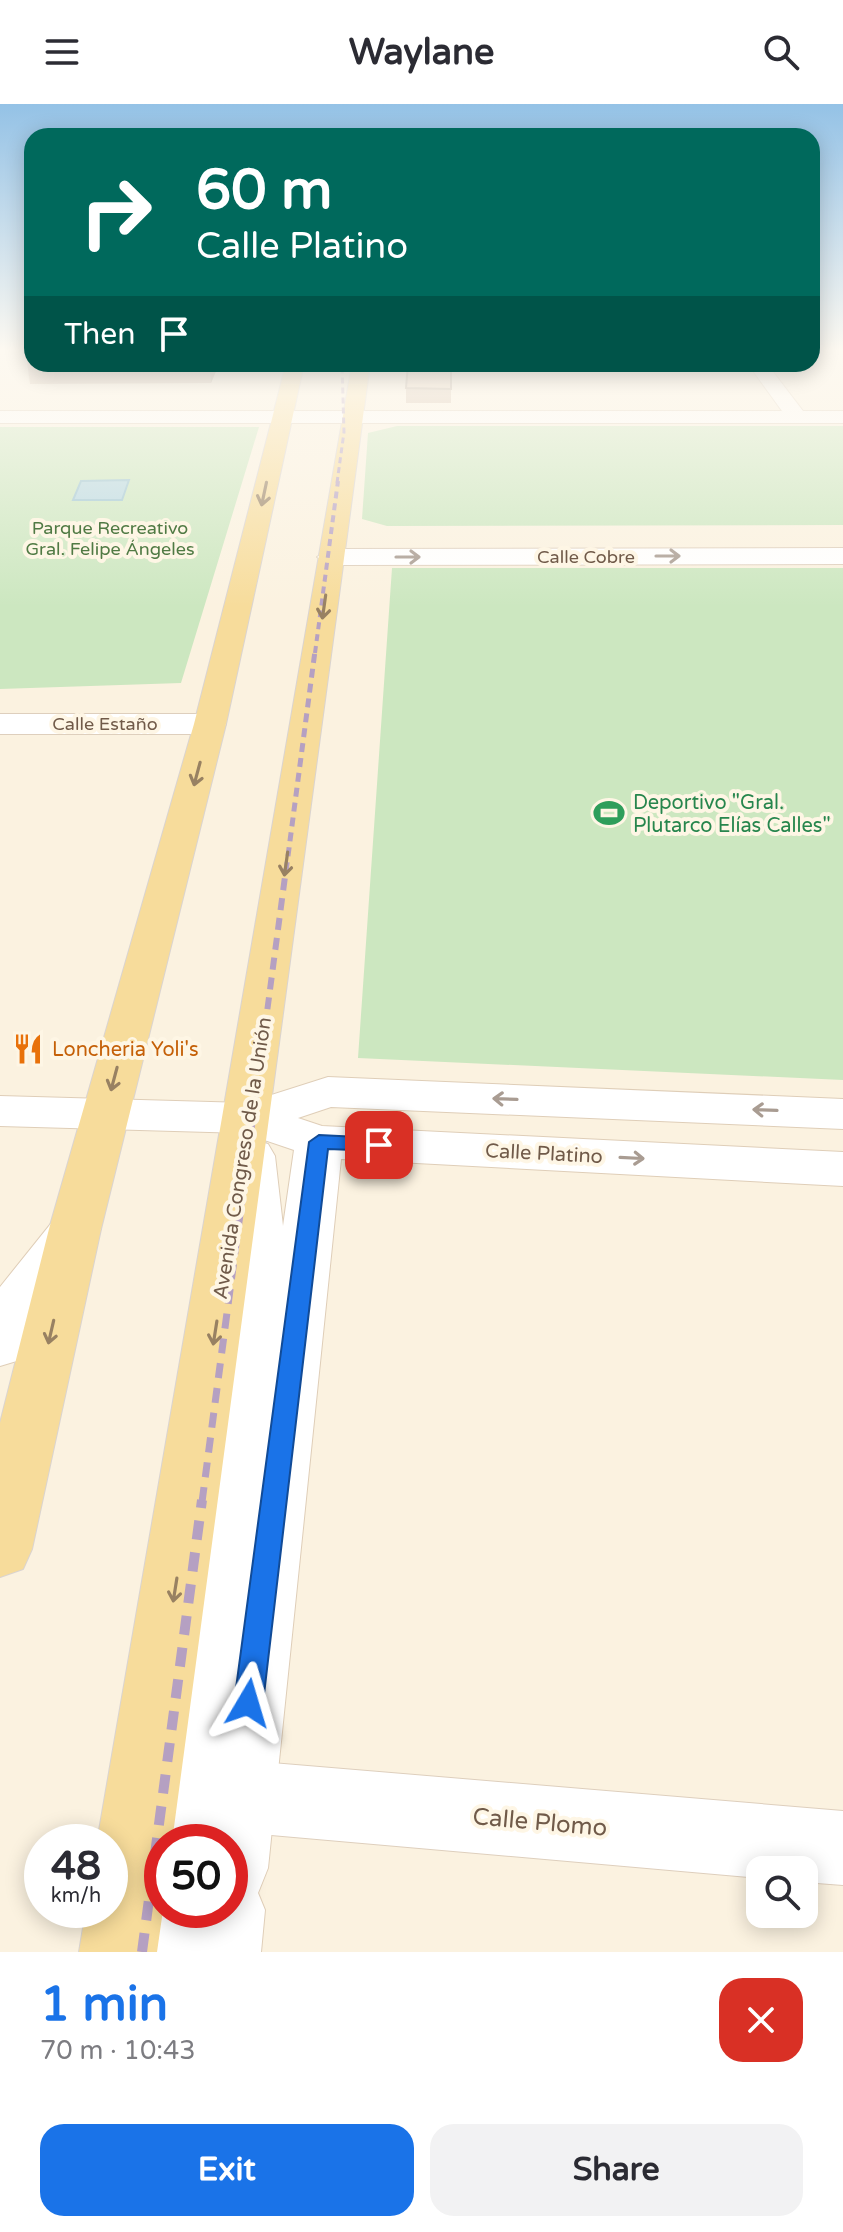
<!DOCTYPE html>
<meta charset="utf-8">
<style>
:root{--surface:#fff;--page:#f2f2f3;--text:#2b2b33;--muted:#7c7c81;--accent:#1a73e8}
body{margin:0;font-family:"Varela Round",sans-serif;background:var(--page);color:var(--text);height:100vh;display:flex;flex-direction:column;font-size:30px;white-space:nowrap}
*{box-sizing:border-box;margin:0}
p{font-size:26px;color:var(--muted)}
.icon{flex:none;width:44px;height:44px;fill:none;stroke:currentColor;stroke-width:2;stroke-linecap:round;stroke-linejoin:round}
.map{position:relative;height:1848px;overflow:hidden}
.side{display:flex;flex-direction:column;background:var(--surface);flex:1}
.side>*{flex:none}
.top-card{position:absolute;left:24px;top:24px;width:796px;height:244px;border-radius:24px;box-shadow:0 4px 20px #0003;background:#00695c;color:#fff;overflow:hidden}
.buttons{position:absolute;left:746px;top:1752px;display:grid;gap:16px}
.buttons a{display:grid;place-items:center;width:72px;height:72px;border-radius:16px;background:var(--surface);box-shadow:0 4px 20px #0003;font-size:40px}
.speed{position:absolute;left:24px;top:1720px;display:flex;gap:16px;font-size:40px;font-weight:700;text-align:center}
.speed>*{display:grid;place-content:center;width:104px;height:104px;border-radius:50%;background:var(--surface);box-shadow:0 4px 20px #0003;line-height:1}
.speed small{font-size:20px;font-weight:400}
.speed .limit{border:12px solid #d22;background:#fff;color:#111}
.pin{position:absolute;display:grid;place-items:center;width:68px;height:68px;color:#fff;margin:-34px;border-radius:16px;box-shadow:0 4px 12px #0006}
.me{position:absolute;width:88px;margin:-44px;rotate:7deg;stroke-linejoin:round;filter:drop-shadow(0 0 6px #0008)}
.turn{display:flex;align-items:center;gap:28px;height:168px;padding:0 40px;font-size:36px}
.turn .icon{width:104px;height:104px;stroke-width:2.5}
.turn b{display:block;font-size:56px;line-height:68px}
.then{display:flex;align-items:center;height:76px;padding:0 40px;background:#0003;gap:16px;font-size:30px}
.round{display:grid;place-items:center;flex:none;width:84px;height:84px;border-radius:24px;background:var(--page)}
.headline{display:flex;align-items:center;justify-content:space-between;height:136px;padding:0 40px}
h1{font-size:48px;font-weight:800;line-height:60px;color:var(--accent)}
.cta{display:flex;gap:16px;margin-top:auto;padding:16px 40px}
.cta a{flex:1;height:92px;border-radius:24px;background:var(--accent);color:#fff;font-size:32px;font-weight:800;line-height:92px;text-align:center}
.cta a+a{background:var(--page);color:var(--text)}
header{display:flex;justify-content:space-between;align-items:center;height:104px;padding:0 40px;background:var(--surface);font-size:36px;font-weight:800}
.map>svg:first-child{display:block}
.green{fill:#cce7c0}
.water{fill:#b6d8e2;stroke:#9dc6d4;stroke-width:2}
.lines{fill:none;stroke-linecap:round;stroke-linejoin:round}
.street-casing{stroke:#decfbd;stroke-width:2}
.secondary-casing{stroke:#dfceb8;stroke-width:2}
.primary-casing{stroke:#dad4d0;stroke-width:2}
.street{fill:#fff;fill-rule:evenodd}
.secondary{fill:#fff;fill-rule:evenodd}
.primary{fill:#f7dc9b;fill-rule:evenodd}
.rail-far5{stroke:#b5a0c2;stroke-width:3;stroke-dasharray:6 4;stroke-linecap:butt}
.rail-far4{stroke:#b5a0c2;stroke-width:4;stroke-dasharray:7 5;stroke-linecap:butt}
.rail-far3{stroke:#b5a0c2;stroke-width:5;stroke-dasharray:9 6;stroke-linecap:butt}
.rail-far2{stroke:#b5a0c2;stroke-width:6;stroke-dasharray:12 8;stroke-linecap:butt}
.rail-far1{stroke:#b5a0c2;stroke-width:7;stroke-dasharray:15 10;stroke-linecap:butt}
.rail{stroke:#b5a0c2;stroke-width:10;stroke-dasharray:19 13;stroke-linecap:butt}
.wall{fill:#cdb59f}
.shaded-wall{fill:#a79482}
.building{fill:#eed3b9;stroke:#a79482;stroke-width:2}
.oneway{stroke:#988162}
.oneway2{stroke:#a99c92}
.route{fill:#1a73e8;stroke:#114b97;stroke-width:2}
.labels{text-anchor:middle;stroke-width:8;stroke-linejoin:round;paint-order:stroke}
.far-park-label{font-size:18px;fill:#507a44;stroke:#fef6e5}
.far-street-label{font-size:18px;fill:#705a49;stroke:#fef6e5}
.leisure-label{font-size:20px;fill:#27864d;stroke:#fef6e5;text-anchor:start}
.food-label{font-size:20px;fill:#c56008;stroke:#fef6e5;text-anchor:start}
.street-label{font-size:20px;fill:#705a49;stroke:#fef6e5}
.near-street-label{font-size:24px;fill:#705a49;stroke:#fef6e5}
</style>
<header><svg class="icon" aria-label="menu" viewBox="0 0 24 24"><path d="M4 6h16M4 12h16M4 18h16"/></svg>Waylane<svg class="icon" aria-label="search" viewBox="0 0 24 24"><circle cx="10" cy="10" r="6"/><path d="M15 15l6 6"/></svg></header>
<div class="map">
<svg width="843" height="1848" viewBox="0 0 843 1848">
<rect width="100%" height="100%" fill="#fbf2e0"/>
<path class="green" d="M 397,322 L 843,322 L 843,421 L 387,422 L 362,415 L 368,329 Z
M 0,323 L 259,323 L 181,579 L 0,585 Z
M 392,464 L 843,464 L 843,976 L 358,954 Z"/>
<path class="water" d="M 129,376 L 122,396 L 73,396 L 81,377 Z"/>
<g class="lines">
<g class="street-casing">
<path id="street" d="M 748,260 L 767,260 L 803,307 L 843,307 L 843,319 L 0,319 L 0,307 L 782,307 Z
M 843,444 L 843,460 L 330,461 L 317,453 L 330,445 Z
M 0,610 L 210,610 L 222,613 L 226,620 L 222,627 L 210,630 L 0,630 Z
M 237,1656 L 843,1707 L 843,1781 L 804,1778 L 804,1766 L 760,1766 L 760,1774 L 237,1728 L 211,1718 L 201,1692 L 211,1666 Z"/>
</g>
<g class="secondary-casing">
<path id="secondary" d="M 328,973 L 843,995 L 843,1025 L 331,1003 L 298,1014 L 322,1022 L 843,1048 L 843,1082 L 341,1055 L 268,1764 L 258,1789 L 265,1806 L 261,1848 L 140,1848 L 145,1806 L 157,1779 L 162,1776 L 162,1806 L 230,1806 L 230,1738 L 162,1738 L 162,1753 L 156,1738 L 234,1166 L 227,1052 L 234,1040 L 251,1036 L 268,1040 L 275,1052 L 283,1122 L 294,1046 L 244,1029 L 0,1022 L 0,992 L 246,999 Z
M 75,1107 L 93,1112 L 101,1125 L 42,1205 L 20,1256 L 0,1262 L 0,1183 L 57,1112 Z"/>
</g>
<g class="primary-casing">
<path id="primary" d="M 286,260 L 304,260 L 226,620 L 101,1125 L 32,1445 L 23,1465 L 0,1473 L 0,1319 L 49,1125 L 194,620 Z
M 352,260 L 370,260 L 172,1738 L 162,1738 L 163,1806 L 157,1848 L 79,1848 L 86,1806 L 110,1806 L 110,1738 L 97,1738 Z"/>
</g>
<use href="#street" class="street"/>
<use href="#secondary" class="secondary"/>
<use href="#primary" class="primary"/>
<path class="rail-far5" d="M 337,379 L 344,328 L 342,260"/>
<path class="rail-far4" d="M 315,549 L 338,377"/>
<path class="rail-far3" d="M 286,767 L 315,547"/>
<path class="rail-far2" d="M 249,1044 L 286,765"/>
<path class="rail-far1" d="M 202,1398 L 249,1042"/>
<path class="rail" d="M 142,1848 L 202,1396"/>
</g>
<path class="wall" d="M 32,251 L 32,260 L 219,260 L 211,279 L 30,280 L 27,258 Z
M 451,260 L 451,299 L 406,299 L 406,284 Z"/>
<path class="shaded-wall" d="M 209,260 L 219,260 L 211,279 Z"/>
<path class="building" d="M 408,260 L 451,260 L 451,285 L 406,284 Z"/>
<defs><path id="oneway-shaft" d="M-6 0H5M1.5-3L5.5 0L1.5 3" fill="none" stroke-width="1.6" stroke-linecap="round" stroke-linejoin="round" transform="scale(2)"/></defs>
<g class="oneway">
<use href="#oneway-shaft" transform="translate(264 390) rotate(102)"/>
<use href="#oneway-shaft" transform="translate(324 503) rotate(98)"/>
<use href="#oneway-shaft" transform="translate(197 670) rotate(105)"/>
<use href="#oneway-shaft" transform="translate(286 760) rotate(98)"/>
<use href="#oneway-shaft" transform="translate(114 975) rotate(105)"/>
<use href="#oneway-shaft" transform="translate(51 1228) rotate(103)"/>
<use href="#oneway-shaft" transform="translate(215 1229) rotate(99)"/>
<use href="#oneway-shaft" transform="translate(175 1486) rotate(99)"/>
</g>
<g class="oneway2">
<use href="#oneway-shaft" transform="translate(668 452)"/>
<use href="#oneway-shaft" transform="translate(408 453)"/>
<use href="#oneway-shaft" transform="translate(505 995) rotate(-178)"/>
<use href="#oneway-shaft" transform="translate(765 1006) rotate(-178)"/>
<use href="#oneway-shaft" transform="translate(632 1054) rotate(3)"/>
</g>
<linearGradient id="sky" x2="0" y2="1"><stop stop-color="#94c2e6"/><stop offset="0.49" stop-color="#fdf9f1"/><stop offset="1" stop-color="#fdf9f1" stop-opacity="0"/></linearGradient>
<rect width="843" height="503" fill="url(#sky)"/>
<path class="route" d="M 319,1031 L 379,1034 L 389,1041 L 379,1047 L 328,1045 L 263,1599 L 259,1609 L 248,1613 L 238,1609 L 234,1599 L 309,1038 Z"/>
<defs>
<g id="stadium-bare" transform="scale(2.4)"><path d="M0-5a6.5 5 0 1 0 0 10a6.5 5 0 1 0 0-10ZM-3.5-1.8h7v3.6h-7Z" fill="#2e9e5b" stroke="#fef6e5" stroke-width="2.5" paint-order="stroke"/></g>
<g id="restaurant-bare" transform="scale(2.4)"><path d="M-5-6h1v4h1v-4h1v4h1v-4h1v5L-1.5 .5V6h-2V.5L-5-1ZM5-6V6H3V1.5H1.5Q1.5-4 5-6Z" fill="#e8710a" stroke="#fef6e5" stroke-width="2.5" paint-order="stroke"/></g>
</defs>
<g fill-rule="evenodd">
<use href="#stadium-bare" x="609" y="709"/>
<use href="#restaurant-bare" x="28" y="945"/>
</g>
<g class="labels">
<g class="far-park-label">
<text x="110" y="430">Parque Recreativo<tspan x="110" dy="21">Gral. Felipe Ángeles</tspan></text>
</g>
<g class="far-street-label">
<text x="586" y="459">Calle Cobre</text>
<text x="105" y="626">Calle Estaño</text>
</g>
<g class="leisure-label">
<text x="633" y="705">Deportivo "Gral.<tspan x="633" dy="23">Plutarco Elías Calles"</tspan></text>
</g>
<g class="food-label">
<text x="52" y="952">Loncheria Yoli's</text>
</g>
<g class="street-label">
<text transform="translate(544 1049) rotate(3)" y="7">Calle Platino</text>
<text transform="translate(242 1054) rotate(-81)" y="7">Avenida Congreso de la Unión</text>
</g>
<g class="near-street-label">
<text transform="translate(540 1718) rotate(5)" y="8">Calle Plomo</text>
</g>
</g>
</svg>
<div class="buttons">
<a><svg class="icon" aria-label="search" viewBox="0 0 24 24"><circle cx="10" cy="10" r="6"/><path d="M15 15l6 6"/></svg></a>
</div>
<div class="speed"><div>48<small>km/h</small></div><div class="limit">50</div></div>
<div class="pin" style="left:379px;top:1041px;background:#d93025"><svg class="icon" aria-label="arrive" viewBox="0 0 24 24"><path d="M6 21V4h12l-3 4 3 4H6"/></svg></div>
<svg class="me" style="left:248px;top:1599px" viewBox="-20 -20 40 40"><path d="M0-17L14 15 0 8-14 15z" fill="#1a73e8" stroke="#fff" stroke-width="4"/></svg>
<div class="top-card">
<div class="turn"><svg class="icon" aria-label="right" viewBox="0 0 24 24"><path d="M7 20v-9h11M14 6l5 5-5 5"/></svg><div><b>60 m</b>Calle Platino</div></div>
<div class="then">Then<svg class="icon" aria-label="arrive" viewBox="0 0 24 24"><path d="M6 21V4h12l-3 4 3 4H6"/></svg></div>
</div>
</div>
<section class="side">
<div class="headline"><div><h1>1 min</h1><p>70 m · 10:43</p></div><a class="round" style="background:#d93025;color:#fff"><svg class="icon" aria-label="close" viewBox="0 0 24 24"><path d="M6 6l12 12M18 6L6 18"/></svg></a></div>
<div class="cta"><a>Exit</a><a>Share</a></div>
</section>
